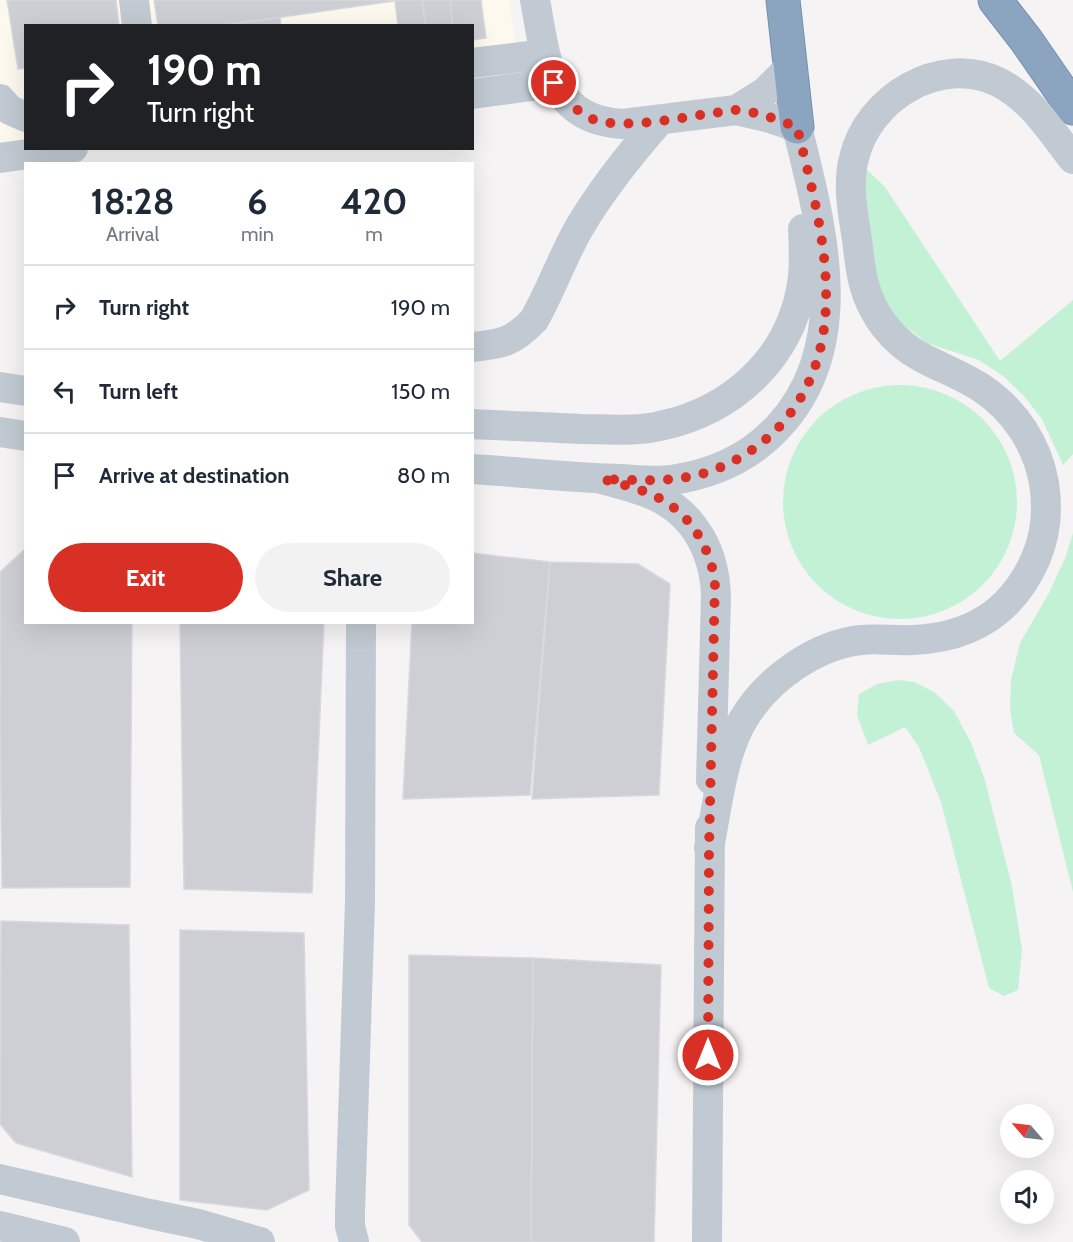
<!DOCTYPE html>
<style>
:root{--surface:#fff;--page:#f2f2f3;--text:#1f2937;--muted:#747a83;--line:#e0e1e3;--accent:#d93025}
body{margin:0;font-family:Cabin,sans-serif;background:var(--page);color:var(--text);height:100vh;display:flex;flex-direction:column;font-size:22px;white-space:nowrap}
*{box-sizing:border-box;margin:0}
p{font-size:20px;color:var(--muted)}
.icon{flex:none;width:33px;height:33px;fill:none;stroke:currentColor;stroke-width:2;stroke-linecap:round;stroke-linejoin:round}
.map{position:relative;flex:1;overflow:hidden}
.side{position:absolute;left:24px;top:162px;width:450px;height:462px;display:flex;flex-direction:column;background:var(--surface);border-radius:0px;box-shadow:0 6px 24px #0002}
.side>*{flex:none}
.guide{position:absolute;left:24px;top:24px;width:450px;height:126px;border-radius:0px;box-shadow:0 6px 24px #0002;background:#202124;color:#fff;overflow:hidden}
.needle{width:39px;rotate:298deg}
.controls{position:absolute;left:1000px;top:1104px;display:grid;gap:12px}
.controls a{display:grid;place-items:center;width:54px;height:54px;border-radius:50%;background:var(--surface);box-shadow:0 6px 24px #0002;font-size:30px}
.pin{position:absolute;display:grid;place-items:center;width:51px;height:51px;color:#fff;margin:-26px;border:3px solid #fff;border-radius:50%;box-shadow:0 2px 6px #0007}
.me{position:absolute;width:66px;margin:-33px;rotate:0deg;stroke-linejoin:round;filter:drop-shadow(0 0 4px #0008)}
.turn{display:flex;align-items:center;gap:21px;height:126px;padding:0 24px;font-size:27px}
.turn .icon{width:78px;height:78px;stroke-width:2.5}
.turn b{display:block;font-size:42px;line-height:51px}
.eta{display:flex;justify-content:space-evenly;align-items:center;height:102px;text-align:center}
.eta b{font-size:36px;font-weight:800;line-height:42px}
.cta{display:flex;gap:12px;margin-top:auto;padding:12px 24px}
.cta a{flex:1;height:69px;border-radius:36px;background:var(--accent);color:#fff;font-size:24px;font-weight:800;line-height:69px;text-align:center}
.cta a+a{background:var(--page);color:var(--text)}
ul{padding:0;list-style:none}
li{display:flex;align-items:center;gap:18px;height:84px;padding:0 24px;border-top:2px solid var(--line)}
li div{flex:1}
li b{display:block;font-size:22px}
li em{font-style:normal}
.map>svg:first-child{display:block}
.commercial{fill:#fdf9ef}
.green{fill:#c3f1d5}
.building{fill:#cdcfd5;stroke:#d7d9de;stroke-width:1.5}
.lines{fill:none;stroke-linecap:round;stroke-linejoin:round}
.highway-casing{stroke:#7690ad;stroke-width:35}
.minor{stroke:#c1cad2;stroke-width:30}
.highway{stroke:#8ba5c1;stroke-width:33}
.route{stroke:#d93025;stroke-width:10;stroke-dasharray:0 18}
</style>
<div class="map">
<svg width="1073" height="1242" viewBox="0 0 1073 1242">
<rect width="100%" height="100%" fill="#f5f3f3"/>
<path class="commercial" d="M 0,0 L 509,0 L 519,69 L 473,76 L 472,26 L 26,26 L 25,141 L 0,144 Z"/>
<path class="green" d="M 866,169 L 885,187 L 1000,361 L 1073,300 L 1073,454 L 1063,465 L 1042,419 L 1024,396 L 1003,376 L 979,360 L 927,343 L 894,318 L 875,290 L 861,193 Z
M783 502a117 117 0 1 1 234 0a117 117 0 1 1-234 0Z
M 1073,533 L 1073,892 L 1039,755 L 1014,733 L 1010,710 L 1011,680 L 1020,643 L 1049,593 L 1066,556 Z
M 898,680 L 914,682 L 934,692 L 954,711 L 971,743 L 984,777 L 1012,886 L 1022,950 L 1018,990 L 1004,996 L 989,988 L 941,802 L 919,747 L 905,727 L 868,745 L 857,715 L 859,694 L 877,684 Z"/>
<path class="building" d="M 7,0 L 116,0 L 119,26 L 26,26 L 26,68 L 18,69 Z
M 154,0 L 401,0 L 219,26 L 158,26 Z
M 401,0 L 422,0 L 426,26 L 398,26 L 395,1 Z
M 422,0 L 450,0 L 453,26 L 426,26 Z
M 450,0 L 481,0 L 486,38 L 472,40 L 472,26 L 453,26 Z
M 280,17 L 281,26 L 223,26 L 223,25 Z
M 24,550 L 26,550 L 26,622 L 132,622 L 130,887 L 2,888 L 0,730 L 0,572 Z
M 472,553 L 550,562 L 530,795 L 403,799 L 412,622 L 472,622 Z
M 550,562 L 638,564 L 670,584 L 659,795 L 532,799 Z
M 180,622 L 324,622 L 312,893 L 184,889 Z
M 1,921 L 129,925 L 132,1177 L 16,1143 L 0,1124 Z
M 180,930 L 304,933 L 309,1190 L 267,1210 L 180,1200 Z
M 409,955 L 533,958 L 531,1242 L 422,1242 L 409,1225 Z
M 533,958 L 661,965 L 654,1242 L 531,1242 Z"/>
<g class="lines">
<g class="highway-casing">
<path id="highway" d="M 783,0 L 797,127
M 995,0 L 1026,40 L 1073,108"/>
</g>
<path class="minor" d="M 134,0 L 137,26
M 535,0 C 546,58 548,120 623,124 L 736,110 L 767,117 L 797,127
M 472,63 L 545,54
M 472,94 L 554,83
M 0,99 L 10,110 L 26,117
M 736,110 L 765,92 L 790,67
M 0,158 L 73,148
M 472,347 C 502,344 513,342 534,320 C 551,290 562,258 579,228 C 602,189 630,154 660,120
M 0,387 L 26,391
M 472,424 C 509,426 546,427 582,429 C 607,429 635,432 660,426 C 732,411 790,359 802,284 C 805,266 804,247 803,229
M 0,432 L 26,436
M 472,469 C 522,472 572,478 622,479 C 638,480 656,482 672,480 C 713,474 751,457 779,426 C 855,344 821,224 797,127
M 602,479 C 619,484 638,488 655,496 C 696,515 715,554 716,597 L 711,780
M 709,848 C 717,809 722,755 743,720 C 766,680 815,645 861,640 C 877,638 895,641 912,640 C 970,638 1012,613 1036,558 C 1046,534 1048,508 1044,483 C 1037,444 1015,411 983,389 C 964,376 941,368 921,357 C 893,342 872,315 864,284 C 860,270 859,254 857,240 C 853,213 847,185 854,158 C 868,98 940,54 998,82 C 1032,99 1050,130 1073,159
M 0,1179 L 150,1214 L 198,1224 L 260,1242
M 0,1226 L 65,1242
M 354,1242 L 350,1226 L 350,1211 L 360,902 L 361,622
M 707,1242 L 710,828"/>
<use href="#highway" class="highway"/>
</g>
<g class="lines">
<path class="route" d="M 554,83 C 564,97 574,110 590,118 C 618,131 681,118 712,113 C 720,113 728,110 735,110 C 756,111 778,120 797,127 C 821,225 856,343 779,427 C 755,452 722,471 688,477 C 660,482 631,480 602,479 C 619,484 639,488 655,496 C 690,513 708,544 715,580 L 709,849 L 708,1055"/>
</g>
</svg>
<div class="controls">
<a><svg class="needle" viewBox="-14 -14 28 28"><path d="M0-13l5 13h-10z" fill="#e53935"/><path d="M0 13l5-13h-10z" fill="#747a83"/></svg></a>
<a><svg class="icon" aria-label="sound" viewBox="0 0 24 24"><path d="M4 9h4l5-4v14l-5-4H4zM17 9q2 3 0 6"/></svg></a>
</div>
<div class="pin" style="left:554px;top:83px;background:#d93025"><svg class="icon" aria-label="arrive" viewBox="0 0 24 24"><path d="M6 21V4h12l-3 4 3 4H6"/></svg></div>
<svg class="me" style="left:708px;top:1055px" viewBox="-20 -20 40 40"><circle r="17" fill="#d93025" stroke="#fff" stroke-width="3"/><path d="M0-11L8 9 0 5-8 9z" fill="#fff"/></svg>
<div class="guide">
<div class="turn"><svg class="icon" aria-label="right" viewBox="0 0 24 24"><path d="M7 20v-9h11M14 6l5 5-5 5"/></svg><div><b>190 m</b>Turn right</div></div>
</div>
<section class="side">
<div class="eta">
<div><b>18:28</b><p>Arrival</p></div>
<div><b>6</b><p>min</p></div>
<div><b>420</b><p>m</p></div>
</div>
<ul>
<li><svg class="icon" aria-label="right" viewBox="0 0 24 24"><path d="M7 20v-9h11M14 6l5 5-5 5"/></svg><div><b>Turn right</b></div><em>190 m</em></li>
<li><svg class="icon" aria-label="left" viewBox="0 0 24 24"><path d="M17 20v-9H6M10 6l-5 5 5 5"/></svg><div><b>Turn left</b></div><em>150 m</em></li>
<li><svg class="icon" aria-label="arrive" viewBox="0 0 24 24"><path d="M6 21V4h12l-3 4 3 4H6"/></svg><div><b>Arrive at destination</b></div><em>80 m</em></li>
</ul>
<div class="cta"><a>Exit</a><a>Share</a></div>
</section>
</div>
